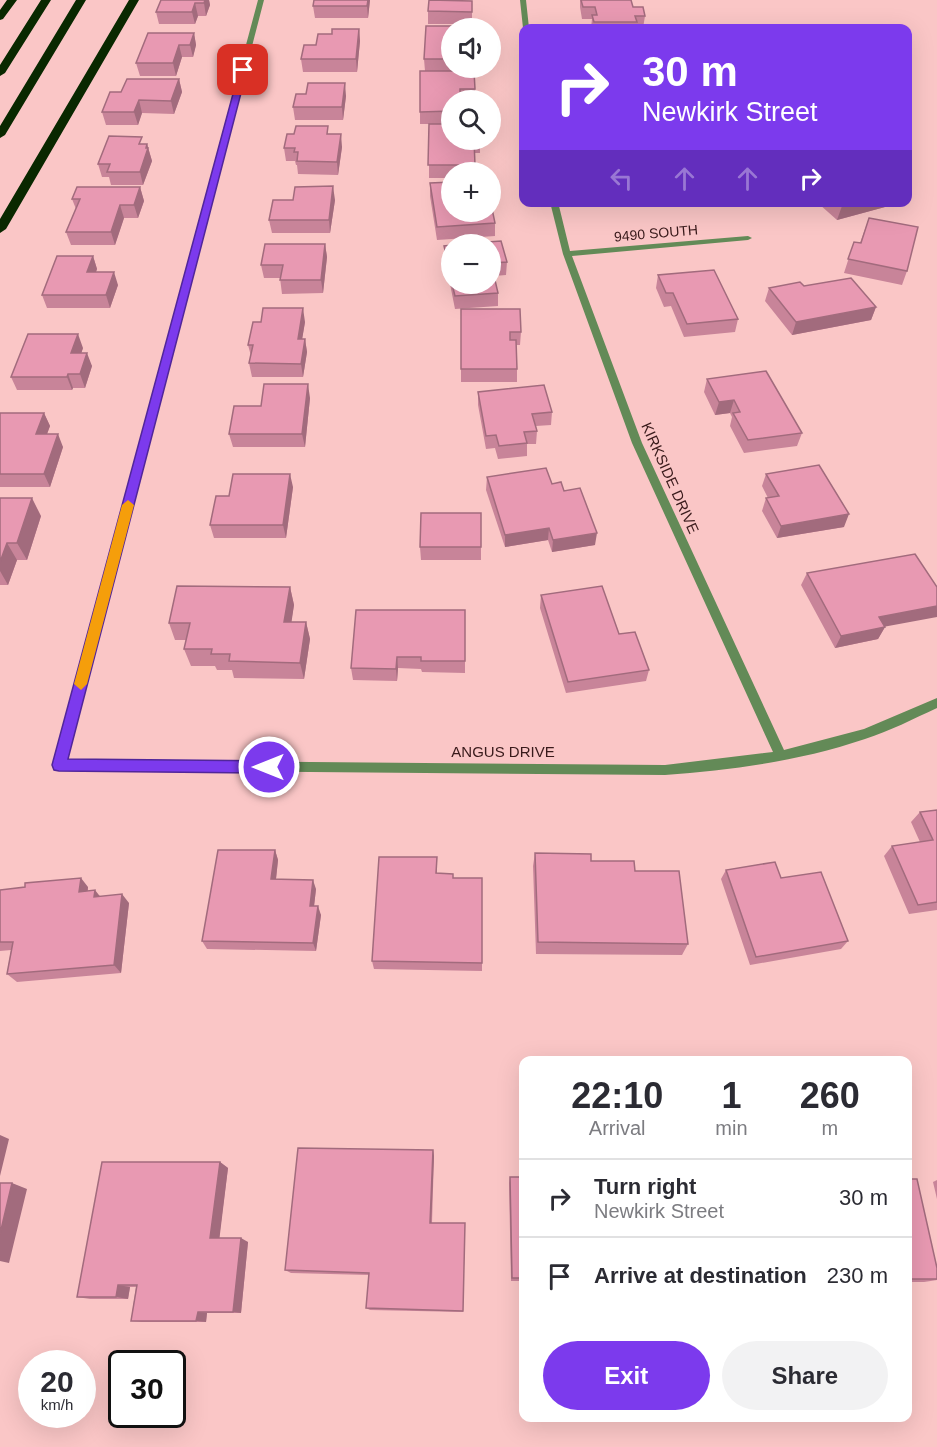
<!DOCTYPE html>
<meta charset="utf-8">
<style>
:root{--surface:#fff;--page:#f2f2f3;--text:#2b2b33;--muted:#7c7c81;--line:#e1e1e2;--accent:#7c3aed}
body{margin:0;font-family:Helvetica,sans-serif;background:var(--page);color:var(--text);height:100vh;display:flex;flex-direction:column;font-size:22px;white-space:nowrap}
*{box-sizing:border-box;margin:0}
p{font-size:20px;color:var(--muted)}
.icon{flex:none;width:33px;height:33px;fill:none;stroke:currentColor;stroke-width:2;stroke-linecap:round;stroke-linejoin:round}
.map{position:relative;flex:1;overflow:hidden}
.side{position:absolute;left:519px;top:1056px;width:393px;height:366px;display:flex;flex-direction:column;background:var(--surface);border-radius:12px;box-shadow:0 6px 24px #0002}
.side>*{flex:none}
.hud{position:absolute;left:519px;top:24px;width:393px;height:183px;border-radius:12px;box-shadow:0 6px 24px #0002;background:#7c3aed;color:#fff;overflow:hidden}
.fabs{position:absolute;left:441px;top:18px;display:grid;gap:12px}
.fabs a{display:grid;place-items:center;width:60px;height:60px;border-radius:50%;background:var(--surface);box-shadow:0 6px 24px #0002;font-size:30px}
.speed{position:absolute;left:18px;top:1350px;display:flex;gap:12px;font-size:30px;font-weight:700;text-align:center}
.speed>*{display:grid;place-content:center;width:78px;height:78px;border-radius:50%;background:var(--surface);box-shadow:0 6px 24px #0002;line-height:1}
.speed small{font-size:15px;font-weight:400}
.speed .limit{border:3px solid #111;border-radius:9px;background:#fff;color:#111}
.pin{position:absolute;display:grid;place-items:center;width:51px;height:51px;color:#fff;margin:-26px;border-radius:12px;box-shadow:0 3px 9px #0006}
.me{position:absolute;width:66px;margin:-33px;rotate:270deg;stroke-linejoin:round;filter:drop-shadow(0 0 4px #0008)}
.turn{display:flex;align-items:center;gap:21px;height:126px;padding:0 24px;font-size:27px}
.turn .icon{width:78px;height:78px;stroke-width:2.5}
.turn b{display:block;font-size:42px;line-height:51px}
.lanes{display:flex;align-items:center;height:57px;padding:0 24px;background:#0003;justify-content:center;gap:30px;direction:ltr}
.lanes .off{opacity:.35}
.eta{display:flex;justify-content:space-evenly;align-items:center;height:102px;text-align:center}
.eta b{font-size:36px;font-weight:700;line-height:42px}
.action{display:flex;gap:12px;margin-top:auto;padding:12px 24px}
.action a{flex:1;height:69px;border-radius:36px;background:var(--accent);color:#fff;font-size:24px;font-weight:700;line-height:69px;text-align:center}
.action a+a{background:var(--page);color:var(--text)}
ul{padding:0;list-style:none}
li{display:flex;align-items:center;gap:18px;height:78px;padding:0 24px;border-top:2px solid var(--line)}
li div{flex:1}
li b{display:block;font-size:22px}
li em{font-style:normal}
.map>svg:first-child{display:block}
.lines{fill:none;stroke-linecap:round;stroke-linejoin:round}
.street{fill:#638a57;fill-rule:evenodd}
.highway{fill:#092800;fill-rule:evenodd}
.wall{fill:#c88499}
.shaded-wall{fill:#a26b7d}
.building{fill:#e899b2;stroke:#a26b7d;stroke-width:1.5}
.route{fill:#7c3aed;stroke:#51269a;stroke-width:1.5}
.slow{fill:#f59e0b}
.labels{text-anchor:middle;stroke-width:4.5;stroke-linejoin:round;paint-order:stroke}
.far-street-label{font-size:14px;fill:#391a1b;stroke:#fac6c6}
.street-label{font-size:15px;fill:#391a1b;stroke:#fac6c6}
</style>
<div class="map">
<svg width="937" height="1447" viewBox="0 0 937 1447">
<rect width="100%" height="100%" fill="#fac6c6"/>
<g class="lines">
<path class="street" d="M 258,0 L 264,0 L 67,760 L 665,765 L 773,752 L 632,443 L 563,254 L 550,202 L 558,202 L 570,251 L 748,236 L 752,238 L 748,240 L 572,256 L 642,443 L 784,750 L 864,729 L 937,698 L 937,708 C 913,719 890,731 865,739 C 800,761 733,770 665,775 L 59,770 L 55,769 L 53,765 Z
M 520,0 L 526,0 L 529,28 L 523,28 Z"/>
<path class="highway" d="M 7,0 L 17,0 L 3,19 L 0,20 L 0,10 Z
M 41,0 L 51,0 L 5,73 L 0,76 L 0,65 Z
M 76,0 L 86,0 L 5,135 L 0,138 L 0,126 Z
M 129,0 L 139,0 L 6,229 L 0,233 L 0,219 Z"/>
</g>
<path class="wall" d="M 161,0 L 209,0 L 210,5 L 206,16 L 198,16 L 195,24 L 159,24 L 156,12 Z
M 314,0 L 370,0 L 368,18 L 315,18 L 313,6 Z
M 580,0 L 631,0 L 633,7 L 645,16 L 643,28 L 591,28 L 592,19 L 582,19 L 580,7 Z
M 461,1 L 472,1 L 472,24 L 428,24 L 428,11 Z
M 452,28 L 452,68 L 473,68 L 475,89 L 475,100 L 452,100 L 452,140 L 480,140 L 480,153 L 475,153 L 475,172 L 452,172 L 452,178 L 429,178 L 429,124 L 420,124 L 420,112 L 425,71 L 424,59 Z
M 359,29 L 360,41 L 357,72 L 303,72 L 301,59 L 316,45 L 332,34 Z
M 194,33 L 196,45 L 193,57 L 182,57 L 176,76 L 140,76 L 136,63 Z
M 179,79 L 182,92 L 174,114 L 142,113 L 138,125 L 106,125 L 102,112 L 121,92 Z
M 346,96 L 343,120 L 295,120 L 293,107 Z
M 329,134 L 342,147 L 338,175 L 298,174 L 297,165 L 296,165 L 295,161 L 286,161 L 284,148 Z
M 144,144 L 147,144 L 152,161 L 143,185 L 111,185 L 109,177 L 102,177 L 98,164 Z
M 430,183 L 495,223 L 495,236 L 437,240 L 430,196 Z
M 140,187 L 144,201 L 138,218 L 124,218 L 115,245 L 71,245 L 66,232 L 76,209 L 72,199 Z
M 335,200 L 330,233 L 272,233 L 269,220 Z
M 819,202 L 886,202 L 885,207 L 837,220 L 819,204 Z
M 869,218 L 907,271 L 902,285 L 844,273 L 854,242 L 860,243 Z
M 325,244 L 327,257 L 323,293 L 282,294 L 280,278 L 264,278 L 261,265 Z
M 490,244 L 507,262 L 506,275 L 494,276 L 498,293 L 498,306 L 455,309 L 445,259 L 444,246 L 452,245 L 452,284 L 490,284 Z
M 93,256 L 97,269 L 96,272 L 118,285 L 110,308 L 47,308 L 42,295 Z
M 658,275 L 738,319 L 735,332 L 684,337 L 671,306 L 664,307 L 656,288 Z
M 804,286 L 876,307 L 871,320 L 792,335 L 765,301 L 769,288 Z
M 461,309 L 521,332 L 520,345 L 516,345 L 517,369 L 517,382 L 461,382 Z
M 305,322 L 302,339 L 305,339 L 307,352 L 303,377 L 252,377 L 249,363 L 251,356 L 248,345 Z
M 83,348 L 81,353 L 92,366 L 85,388 L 73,388 L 72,390 L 17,390 L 11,377 Z
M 707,379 L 802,433 L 797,446 L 744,453 L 730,426 L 732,417 L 730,413 L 715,415 L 704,392 Z
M 478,392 L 552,412 L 551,425 L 536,426 L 537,431 L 536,444 L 527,444 L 527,456 L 498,459 L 495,448 L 486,449 L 478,405 Z
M 310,398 L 305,447 L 233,447 L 229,434 Z
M 0,413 L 44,413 L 50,426 L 47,434 L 63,447 L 50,487 L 0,487 Z
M 766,474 L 844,527 L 777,538 L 762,511 L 766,498 L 768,498 L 762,486 Z
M 487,477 L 552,484 L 564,491 L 595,545 L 552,552 L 548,540 L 505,547 L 486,490 Z
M 293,487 L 286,538 L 214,538 L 210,525 L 229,496 Z
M 0,498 L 41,516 L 27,560 L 17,560 L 8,585 L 0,585 Z
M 481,513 L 481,560 L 421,560 L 420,547 Z
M 807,573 L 885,627 L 878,639 L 835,648 L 801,585 Z
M 290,587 L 294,605 L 291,622 L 306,622 L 310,639 L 304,679 L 234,678 L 232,670 L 217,670 L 215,666 L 191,666 L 184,649 L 186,640 L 175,640 L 169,623 Z
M 541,595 L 619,634 L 649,670 L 646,681 L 566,693 L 540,608 Z
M 465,610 L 465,673 L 422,672 L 421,669 L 398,668 L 397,681 L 353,680 L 351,668 Z
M 937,810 L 937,910 L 909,914 L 884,856 L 892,846 L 920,842 L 911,822 L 920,812 Z
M 275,850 L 278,860 L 276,879 L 316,889 L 314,906 L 321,915 L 316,951 L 207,949 L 202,941 Z
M 535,853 L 591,861 L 635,871 L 688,944 L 682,955 L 536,954 L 533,866 Z
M 437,857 L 437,873 L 453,878 L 482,878 L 482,971 L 374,969 L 372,961 Z
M 726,870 L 781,878 L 848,941 L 841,949 L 750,965 L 721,879 Z
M 88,887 L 88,891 L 100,896 L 129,903 L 121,973 L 17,982 L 7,974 L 11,950 L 0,951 L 0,890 Z
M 433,1150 L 434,1156 L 432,1223 L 465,1223 L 463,1312 L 370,1310 L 366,1308 L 369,1275 L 291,1273 L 285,1270 Z
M 220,1162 L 228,1168 L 219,1238 L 248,1242 L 241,1313 L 207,1313 L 206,1322 L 142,1322 L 131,1321 L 136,1287 L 130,1287 L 128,1299 L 90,1299 L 77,1297 Z
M 510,1177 L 524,1177 L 524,1281 L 511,1281 L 509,1183 Z
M 908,1179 L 937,1280 L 924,1282 L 910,1282 L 911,1287 L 908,1288 Z
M 937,1180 L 937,1199 L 933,1182 Z"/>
<path class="shaded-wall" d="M 205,0 L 209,0 L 210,5 L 206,16 L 204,3 Z
M 368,0 L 370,0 L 368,18 L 367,6 Z
M 195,3 L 198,16 L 195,24 L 192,12 Z
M 359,29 L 360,41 L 357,72 L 356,59 Z
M 194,33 L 196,45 L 193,57 L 190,45 Z
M 179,45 L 182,57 L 176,76 L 173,63 Z
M 179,79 L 182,92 L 174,114 L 171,101 Z
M 345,83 L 346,96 L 343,120 L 342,107 Z
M 139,100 L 142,113 L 138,125 L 134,112 Z
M 341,134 L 342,147 L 338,175 L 337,162 Z
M 147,144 L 152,161 L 143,185 L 140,172 Z
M 333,186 L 335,200 L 330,233 L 329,220 Z
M 140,187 L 144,201 L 138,218 L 134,205 Z
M 856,202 L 886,202 L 885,207 L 837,220 L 842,206 Z
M 120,205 L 124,218 L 115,245 L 111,232 Z
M 325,244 L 327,257 L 323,293 L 321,280 Z
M 93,256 L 97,269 L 91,285 L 87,272 Z
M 114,272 L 118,285 L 110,308 L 106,295 Z
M 876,307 L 871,320 L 792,335 L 796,322 Z
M 303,308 L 305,322 L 300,352 L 298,339 Z
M 78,334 L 83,348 L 77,366 L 71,353 Z
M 305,339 L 307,352 L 303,377 L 301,364 Z
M 87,353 L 92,366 L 85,388 L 80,374 Z
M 68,374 L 73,388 L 72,390 L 67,377 Z
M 308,384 L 310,398 L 305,447 L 302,434 Z
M 734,400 L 730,413 L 715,415 L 719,402 Z
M 44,413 L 50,426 L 42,447 L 36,434 Z
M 58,434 L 63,447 L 50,487 L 44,474 Z
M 290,474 L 293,487 L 286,538 L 283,525 Z
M 32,498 L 41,516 L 27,560 L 17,543 Z
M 849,514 L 844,527 L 777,538 L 781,526 Z
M 549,528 L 548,540 L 505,547 L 505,535 Z
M 597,533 L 595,545 L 552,552 L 553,540 Z
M 7,543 L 17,560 L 8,585 L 0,571 L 0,562 Z
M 290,587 L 294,605 L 289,639 L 284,622 Z
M 937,606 L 937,617 L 872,629 L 879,617 Z
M 306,622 L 310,639 L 304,679 L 300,663 Z
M 885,627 L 878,639 L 835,648 L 841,636 Z
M 397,657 L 398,668 L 397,681 L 396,669 Z
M 275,850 L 278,860 L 275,888 L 271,879 Z
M 81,878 L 88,887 L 86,901 L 79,892 Z
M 313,880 L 316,889 L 313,915 L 310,906 Z
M 95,890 L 102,899 L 94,897 Z
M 122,894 L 129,903 L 121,973 L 114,965 Z
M 318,906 L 321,915 L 316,951 L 313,943 Z
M 0,1135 L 9,1139 L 0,1176 Z
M 433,1150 L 434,1156 L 431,1227 L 430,1223 Z
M 220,1162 L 228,1168 L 219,1242 L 210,1238 Z
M 12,1183 L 27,1189 L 9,1263 L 0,1261 L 0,1234 Z
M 241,1238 L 248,1242 L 241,1313 L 233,1312 Z
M 118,1285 L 130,1287 L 128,1299 L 116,1297 Z
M 198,1312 L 207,1313 L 206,1322 L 196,1321 Z"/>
<path class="building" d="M 161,0 L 205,0 L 204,3 L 195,3 L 192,12 L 156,12 Z
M 314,0 L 368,0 L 367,6 L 313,6 Z
M 429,0 L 472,1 L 472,12 L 428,11 Z
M 581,0 L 631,0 L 633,7 L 643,7 L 645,16 L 635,16 L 637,22 L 594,22 L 592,15 L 597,15 L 595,7 L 583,7 Z
M 426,26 L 465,26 L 465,28 L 452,28 L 452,59 L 424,59 Z
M 332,29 L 359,29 L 356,59 L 301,59 L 304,45 L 316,45 L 318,34 L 332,34 Z
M 148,33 L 194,33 L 190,45 L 179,45 L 173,63 L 136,63 Z
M 420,71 L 474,71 L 475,89 L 460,89 L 460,100 L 452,100 L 452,111 L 420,112 Z
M 127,79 L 179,79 L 171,101 L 139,100 L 134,112 L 102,112 L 110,92 L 121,92 Z
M 308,83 L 345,83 L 342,107 L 293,107 L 296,94 L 306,94 Z
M 429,124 L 452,124 L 452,140 L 480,140 L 474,140 L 475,165 L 428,165 Z
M 296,126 L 328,126 L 327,134 L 341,134 L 337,162 L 297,161 L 298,152 L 294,152 L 295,148 L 284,148 L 287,134 L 294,134 Z
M 109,136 L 142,137 L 139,144 L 147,144 L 146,148 L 148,148 L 140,172 L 107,172 L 110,164 L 98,164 Z
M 452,182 L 452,212 L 490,212 L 491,204 L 495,223 L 437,227 L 430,183 Z
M 333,186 L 329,220 L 269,220 L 273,200 L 293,200 L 295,187 Z
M 77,187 L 140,187 L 134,205 L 120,205 L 111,232 L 66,232 L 80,199 L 72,199 Z
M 837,202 L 856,202 L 842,206 Z
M 869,218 L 918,227 L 907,271 L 848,259 L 854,242 L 861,243 Z
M 501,241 L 507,262 L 491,263 L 498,293 L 455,296 L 452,284 L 490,284 L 490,244 L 459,244 Z
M 265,244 L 325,244 L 321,280 L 280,280 L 283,265 L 261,265 Z
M 452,245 L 452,280 L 444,246 Z
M 57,256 L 93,256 L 87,272 L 114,272 L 106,295 L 42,295 Z
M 714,270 L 738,319 L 687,324 L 673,293 L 666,293 L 658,275 Z
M 851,278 L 876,307 L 796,322 L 769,288 L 800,282 L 804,286 Z
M 263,308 L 303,308 L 298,339 L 305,339 L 301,364 L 249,363 L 253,345 L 248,345 L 253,322 L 261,322 Z
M 461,309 L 520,309 L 521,332 L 510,332 L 510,340 L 516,340 L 517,369 L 461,369 Z
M 28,334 L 78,334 L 71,353 L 87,353 L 80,374 L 68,374 L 67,377 L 11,377 Z
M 766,371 L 802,433 L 748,440 L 733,413 L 740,412 L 734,400 L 719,402 L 707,379 Z
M 264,384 L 308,384 L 302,434 L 229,434 L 234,406 L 261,406 Z
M 544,385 L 552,412 L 532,414 L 537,431 L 524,432 L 527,443 L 499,446 L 496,435 L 486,436 L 478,392 Z
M 0,413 L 44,413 L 36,434 L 58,434 L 44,474 L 0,474 Z
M 819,465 L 849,514 L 781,526 L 766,498 L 779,496 L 766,474 Z
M 546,468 L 552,484 L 561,482 L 564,491 L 580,488 L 597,533 L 553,540 L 549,528 L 505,535 L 487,477 Z
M 233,474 L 290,474 L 283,525 L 210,525 L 216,496 L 229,496 Z
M 0,498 L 32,498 L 17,543 L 7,543 L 0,562 Z
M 421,513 L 481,513 L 481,547 L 420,547 Z
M 915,554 L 937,587 L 937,606 L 879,617 L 885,627 L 841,636 L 807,573 Z
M 177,586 L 290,587 L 284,622 L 306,622 L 300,663 L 229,661 L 230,654 L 211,654 L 212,649 L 184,649 L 190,623 L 169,623 Z
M 602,586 L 619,634 L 635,632 L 649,670 L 568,682 L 541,595 Z
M 356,610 L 465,610 L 465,661 L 421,661 L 421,657 L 397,657 L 396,669 L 351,668 Z
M 937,810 L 937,902 L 918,905 L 892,846 L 933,840 L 920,812 Z
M 218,850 L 275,850 L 271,879 L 313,880 L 310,906 L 318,906 L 313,943 L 202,941 Z
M 535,853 L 591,854 L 591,861 L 634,861 L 635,871 L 679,871 L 688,944 L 538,942 Z
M 379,857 L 437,857 L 436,873 L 453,874 L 453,878 L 482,878 L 482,963 L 372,961 Z
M 775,862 L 781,878 L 821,872 L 848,941 L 756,957 L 726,870 Z
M 81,878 L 79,892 L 95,890 L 94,897 L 122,894 L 114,965 L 7,974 L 13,942 L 0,942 L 0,890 L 25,887 L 25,883 Z
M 298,1148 L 433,1150 L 430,1223 L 465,1223 L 463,1311 L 366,1308 L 369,1273 L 285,1270 Z
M 102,1162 L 220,1162 L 210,1238 L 241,1238 L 233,1312 L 198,1312 L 196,1321 L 131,1321 L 137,1285 L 118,1285 L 116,1297 L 77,1297 Z
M 510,1177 L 524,1177 L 524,1278 L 512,1278 Z
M 908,1179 L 917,1179 L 937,1268 L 937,1279 L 909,1279 L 911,1287 L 908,1287 Z
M 0,1183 L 12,1183 L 0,1234 Z"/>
<path class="route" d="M 240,68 L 247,70 L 68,759 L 269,761 L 274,763 L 276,767 L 274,771 L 269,773 L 59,771 L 54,770 L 52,765 Z"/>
<path class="slow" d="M 128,500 L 134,505 L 87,684 L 81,690 L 74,684 L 122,505 Z"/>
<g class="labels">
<g class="far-street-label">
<text transform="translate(656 233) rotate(-5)" y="5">9490 SOUTH</text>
</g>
<g class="street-label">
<text transform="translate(670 478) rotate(66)" y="5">KIRKSIDE DRIVE</text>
<text x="503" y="757">ANGUS DRIVE</text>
</g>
</g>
</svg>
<div class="fabs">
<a><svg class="icon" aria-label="sound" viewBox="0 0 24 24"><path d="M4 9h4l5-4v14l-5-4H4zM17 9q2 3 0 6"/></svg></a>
<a><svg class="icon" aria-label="search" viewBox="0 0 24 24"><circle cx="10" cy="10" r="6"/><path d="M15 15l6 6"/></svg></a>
<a>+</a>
<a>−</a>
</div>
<div class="speed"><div>20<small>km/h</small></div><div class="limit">30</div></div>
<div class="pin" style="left:243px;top:70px;background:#d93025"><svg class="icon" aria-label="arrive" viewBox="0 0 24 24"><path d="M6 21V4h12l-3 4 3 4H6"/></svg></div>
<svg class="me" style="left:269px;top:767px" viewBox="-20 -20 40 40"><circle r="17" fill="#7c3aed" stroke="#fff" stroke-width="3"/><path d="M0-11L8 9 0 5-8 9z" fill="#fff"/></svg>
<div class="hud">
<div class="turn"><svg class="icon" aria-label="right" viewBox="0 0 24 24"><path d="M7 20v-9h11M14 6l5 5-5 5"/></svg><div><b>30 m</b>Newkirk Street</div></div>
<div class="lanes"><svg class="icon off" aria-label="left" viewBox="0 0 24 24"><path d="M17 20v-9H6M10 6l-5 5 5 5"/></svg><svg class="icon off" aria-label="ahead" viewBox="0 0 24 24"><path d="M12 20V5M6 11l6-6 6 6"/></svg><svg class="icon off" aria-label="ahead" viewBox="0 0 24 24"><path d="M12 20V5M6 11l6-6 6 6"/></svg><svg class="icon" aria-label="right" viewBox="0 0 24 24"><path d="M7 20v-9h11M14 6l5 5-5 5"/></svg></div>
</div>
<section class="side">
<div class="eta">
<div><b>22:10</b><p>Arrival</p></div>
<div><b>1</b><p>min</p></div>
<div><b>260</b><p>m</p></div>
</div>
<ul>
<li><svg class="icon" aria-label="right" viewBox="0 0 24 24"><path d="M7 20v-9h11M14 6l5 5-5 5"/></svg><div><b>Turn right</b><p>Newkirk Street</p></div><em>30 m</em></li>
<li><svg class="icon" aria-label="arrive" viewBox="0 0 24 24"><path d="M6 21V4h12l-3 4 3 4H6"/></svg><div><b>Arrive at destination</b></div><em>230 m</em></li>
</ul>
<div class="action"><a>Exit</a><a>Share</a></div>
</section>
</div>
